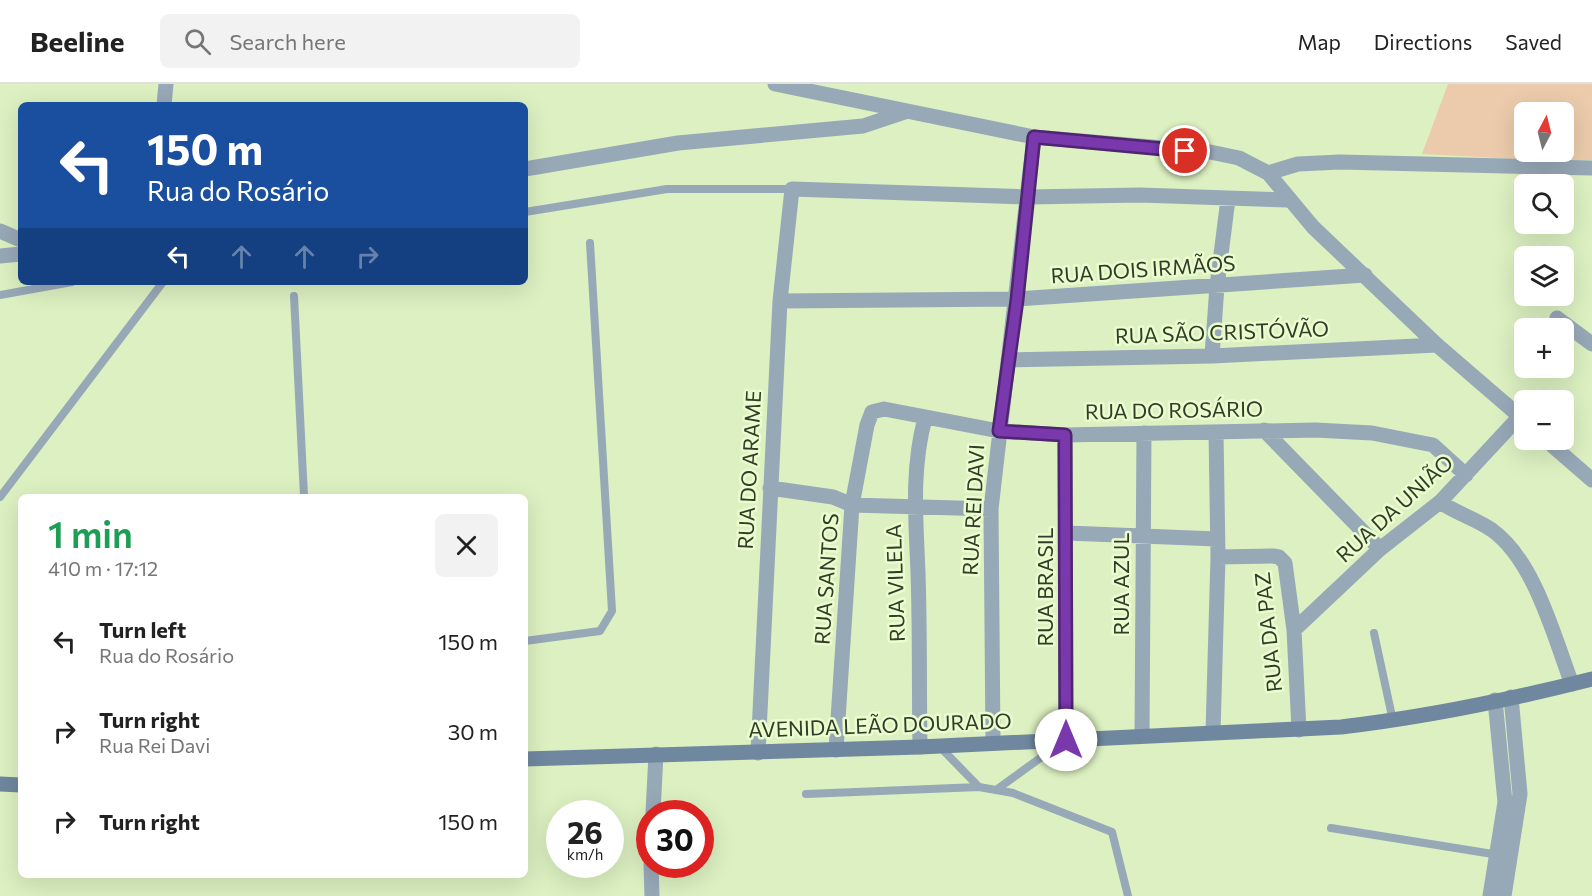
<!DOCTYPE html>
<meta charset="utf-8">
<style>
:root{--surface:#fff;--page:#f2f2f2;--text:#222;--muted:#767676;--line:#e0e0e0}
body{margin:0;font-family:Commissioner,sans-serif;background:var(--page);color:var(--text);height:100vh;display:flex;flex-direction:column;font-size:22px;white-space:nowrap}
*{box-sizing:border-box;margin:0}
p{font-size:20px;color:var(--muted)}
.icon{flex:none;width:33px;height:33px;fill:none;stroke:currentColor;stroke-width:2;stroke-linecap:round;stroke-linejoin:round}
.map{position:relative;flex:1;overflow:hidden}
.sheet{position:absolute;left:18px;top:410px;width:510px;height:384px;display:flex;flex-direction:column;background:var(--surface);border-radius:9px;box-shadow:0 6px 24px #0002}
.sheet>*{flex:none}
.hud{position:absolute;left:18px;top:18px;width:510px;height:183px;border-radius:9px;box-shadow:0 6px 24px #0002;background:#1a4fa0;color:#fff;overflow:hidden}
.needle{width:39px;rotate:7deg}
.controls{position:absolute;left:1514px;top:18px;display:grid;gap:12px}
.controls a{display:grid;place-items:center;width:60px;height:60px;border-radius:9px;background:var(--surface);box-shadow:0 6px 24px #0002;font-size:30px}
.speed{position:absolute;left:546px;top:716px;display:flex;gap:12px;font-size:30px;font-weight:700;text-align:center}
.speed>*{display:grid;place-content:center;width:78px;height:78px;border-radius:50%;background:var(--surface);box-shadow:0 6px 24px #0002;line-height:1}
.speed small{font-size:15px;font-weight:400}
.speed .limit{border:9px solid #d22;background:#fff;color:#111}
.pin{position:absolute;display:grid;place-items:center;width:51px;height:51px;color:#fff;margin:-26px;border:3px solid #fff;border-radius:50%;box-shadow:0 2px 6px #0007}
.me{position:absolute;width:66px;margin:-33px;rotate:0deg;stroke-linejoin:round;filter:drop-shadow(0 0 4px #0008)}
.turn{display:flex;align-items:center;gap:21px;height:126px;padding:0 30px;font-size:27px}
.turn .icon{width:78px;height:78px;stroke-width:2.5}
.turn b{display:block;font-size:42px;line-height:51px}
.lanes{display:flex;align-items:center;height:57px;padding:0 30px;background:#0003;justify-content:center;gap:30px;direction:ltr}
.lanes .off{opacity:.35}
.round{display:grid;place-items:center;flex:none;width:63px;height:63px;border-radius:9px;background:var(--page)}
.overview{display:flex;align-items:center;justify-content:space-between;height:102px;padding:0 30px}
h1{font-size:36px;font-weight:600;line-height:45px;color:#1e9e55}
ul{padding:0;list-style:none}
li{display:flex;align-items:center;gap:18px;height:90px;padding:0 30px}
li div{flex:1}
li b{display:block;font-size:22px}
li em{font-style:normal}
header{display:flex;align-items:center;gap:36px;box-sizing:border-box;height:84px;padding:0 30px;background:var(--surface);border-bottom:2px solid var(--line)}
header strong{font-size:28px}
nav{display:flex;gap:33px;margin-inline-start:auto;font-size:21px}
.search{width:420px;height:54px;background:var(--page);display:flex;align-items:center;gap:15px;box-sizing:border-box;padding:0 21px;border-radius:9px;color:var(--muted);font-size:22px}
.map>svg:first-child{display:block}
.green{fill:#ebcbab;fill-rule:evenodd}
.lines{fill:none;stroke-linecap:round;stroke-linejoin:round}
.service{stroke:#97a8b7;stroke-width:8}
.minor{stroke:#97a8b7;stroke-width:15}
.tertiary{stroke:#97a8b7;stroke-width:15}
.secondary{stroke:#6f889f;stroke-width:15}
.route-casing{stroke:#4f2470;stroke-width:15}
.route{stroke:#7938ac;stroke-width:10}
.labels{text-anchor:middle;stroke-width:5;stroke-linejoin:round;paint-order:stroke}
.street-label{font-size:21px;fill:#333b29;stroke:#e9fdce}
</style>
<header>
<strong>Beeline</strong>
<div class="search"><svg class="icon" aria-label="search" viewBox="0 0 24 24"><circle cx="10" cy="10" r="6"/><path d="M15 15l6 6"/></svg>Search here</div>
<nav><a>Map</a><a>Directions</a><a>Saved</a></nav>
</header>
<div class="map">
<svg width="1592" height="812" viewBox="0 0 1592 812">
<rect width="100%" height="100%" fill="#dcf0c1"/>
<path class="green" d="M 1448,0 L 1592,0 L 1592,76 L 1534,76 L 1422,70 ZM 1524,28 L 1563,28 L 1563,68 L 1524,68 Z"/>
<g class="lines">
<path class="service" d="M 525,128 L 667,105 L 792,105
M 0,211 L 72,198
M 294,212 L 304,412
M 0,413 L 163,198
M 1374,549 L 1393,637
M 525,557 L 600,547 L 612,527 L 590,159
M 939,662 L 979,703 L 1013,709 L 1112,748 L 1128,812
M 996,706 L 1061,659
M 806,710 L 979,703
M 1331,744 L 1499,771"/>
<path class="minor" d="M 164,21 L 166,0
M 525,85 L 678,59 L 863,42 L 905,28
M 1268,89 L 1298,80 L 1340,78 L 1592,84
M 0,147 L 21,156
M 0,172 L 21,170
M 780,217 L 1017,215 L 1365,191
M 1557,234 L 1592,260
M 1212,272 L 1217,202 L 1228,115
M 1008,276 L 1212,272 L 1437,261
M 1264,346 L 1380,465
M 1065,351 L 1066,655
M 770,404 L 833,413 L 852,421 L 991,425
M 1440,418 C 1456,429 1476,435 1492,446 C 1535,477 1554,553 1572,600
M 1067,449 L 1217,455
M 1218,473 L 1273,472 L 1279,473 L 1285,479 L 1294,546 L 1299,646
M 1294,546 L 1380,465 L 1440,418 L 1520,332
M 1213,648 L 1218,473 L 1216,348
M 1142,651 L 1144,349
M 993,659 L 991,425 L 1034,53
M 920,663 C 919,605 920,547 918,489 C 916,436 911,386 925,334
M 836,666 L 852,421 L 867,341 L 872,328 L 884,325 L 999,347 L 1065,351 L 1315,346 L 1372,349 L 1433,361 L 1466,391
M 758,669 L 780,217 L 792,105 L 1029,113 L 1140,111 L 1288,116
M 653,729 L 656,670
M 651,780 L 652,812
M 1490,812 L 1505,718 L 1495,616
M 1504,812 L 1520,710 L 1511,613"/>
<path class="tertiary" d="M 775,0 L 1034,53 L 1210,68 L 1239,74 L 1268,89 L 1313,143 L 1437,261 L 1524,336
M 1546,356 L 1592,396"/>
<path class="secondary" d="M 525,675 L 920,663 L 1341,643 C 1426,633 1509,616 1592,595
M 0,700 L 21,701"/>
</g>
<g class="lines">
<g class="route-casing">
<path id="route" d="M 1066,656 L 1065,351 L 999,347 L 1017,216 L 1034,53 L 1185,67"/>
</g>
<use href="#route" class="route"/>
</g>
<g class="labels">
<g class="street-label">
<text transform="translate(1143 186) rotate(-4)" y="7">RUA DOIS IRMÃOS</text>
<text transform="translate(1222 249) rotate(-2)" y="7">RUA SÃO CRISTÓVÃO</text>
<text transform="translate(1174 327) rotate(-1)" y="7">RUA DO ROSÁRIO</text>
<text transform="translate(750 386) rotate(-87)" y="7">RUA DO ARAME</text>
<text transform="translate(1395 425) rotate(-42)" y="7">RUA DA UNIÃO</text>
<text transform="translate(974 426) rotate(-87)" y="7">RUA REI DAVI</text>
<text transform="translate(827 495) rotate(-86)" y="7">RUA SANTOS</text>
<text transform="translate(896 499) rotate(-92)" y="7">RUA VILELA</text>
<text transform="translate(1122 500) rotate(-90)" y="7">RUA AZUL</text>
<text transform="translate(1046 503) rotate(-90)" y="7">RUA BRASIL</text>
<text transform="translate(1269 548) rotate(-96)" y="7">RUA DA PAZ</text>
<text transform="translate(880 642) rotate(-2)" y="7">AVENIDA LEÃO DOURADO</text>
</g>
</g>
</svg>
<div class="controls">
<a><svg class="needle" viewBox="-14 -14 28 28"><path d="M0-13l5 13h-10z" fill="#e53935"/><path d="M0 13l5-13h-10z" fill="#767676"/></svg></a>
<a><svg class="icon" aria-label="search" viewBox="0 0 24 24"><circle cx="10" cy="10" r="6"/><path d="M15 15l6 6"/></svg></a>
<a><svg class="icon" aria-label="layers" viewBox="0 0 24 24"><path d="M12 4l9 5-9 5-9-5zM3 14l9 5 9-5"/></svg></a>
<a>+</a>
<a>−</a>
</div>
<div class="speed"><div>26<small>km/h</small></div><div class="limit">30</div></div>
<div class="pin" style="left:1185px;top:67px;background:#d93025"><svg class="icon" aria-label="arrive" viewBox="0 0 24 24"><path d="M6 21V4h12l-3 4 3 4H6"/></svg></div>
<svg class="me" style="left:1066px;top:656px" viewBox="-20 -20 40 40"><circle r="19" fill="#fff"/><path d="M0-13L10 11 0 6-10 11z" fill="#7938ac"/></svg>
<div class="hud">
<div class="turn"><svg class="icon" aria-label="left" viewBox="0 0 24 24"><path d="M17 20v-9H6M10 6l-5 5 5 5"/></svg><div><b>150 m</b>Rua do Rosário</div></div>
<div class="lanes"><svg class="icon" aria-label="left" viewBox="0 0 24 24"><path d="M17 20v-9H6M10 6l-5 5 5 5"/></svg><svg class="icon off" aria-label="ahead" viewBox="0 0 24 24"><path d="M12 20V5M6 11l6-6 6 6"/></svg><svg class="icon off" aria-label="ahead" viewBox="0 0 24 24"><path d="M12 20V5M6 11l6-6 6 6"/></svg><svg class="icon off" aria-label="right" viewBox="0 0 24 24"><path d="M7 20v-9h11M14 6l5 5-5 5"/></svg></div>
</div>
<section class="sheet">
<div class="overview"><div><h1>1 min</h1><p>410 m · 17:12</p></div><a class="round"><svg class="icon" aria-label="close" viewBox="0 0 24 24"><path d="M6 6l12 12M18 6L6 18"/></svg></a></div>
<ul>
<li><svg class="icon" aria-label="left" viewBox="0 0 24 24"><path d="M17 20v-9H6M10 6l-5 5 5 5"/></svg><div><b>Turn left</b><p>Rua do Rosário</p></div><em>150 m</em></li>
<li><svg class="icon" aria-label="right" viewBox="0 0 24 24"><path d="M7 20v-9h11M14 6l5 5-5 5"/></svg><div><b>Turn right</b><p>Rua Rei Davi</p></div><em>30 m</em></li>
<li><svg class="icon" aria-label="right" viewBox="0 0 24 24"><path d="M7 20v-9h11M14 6l5 5-5 5"/></svg><div><b>Turn right</b></div><em>150 m</em></li>
</ul>
</section>
</div>
